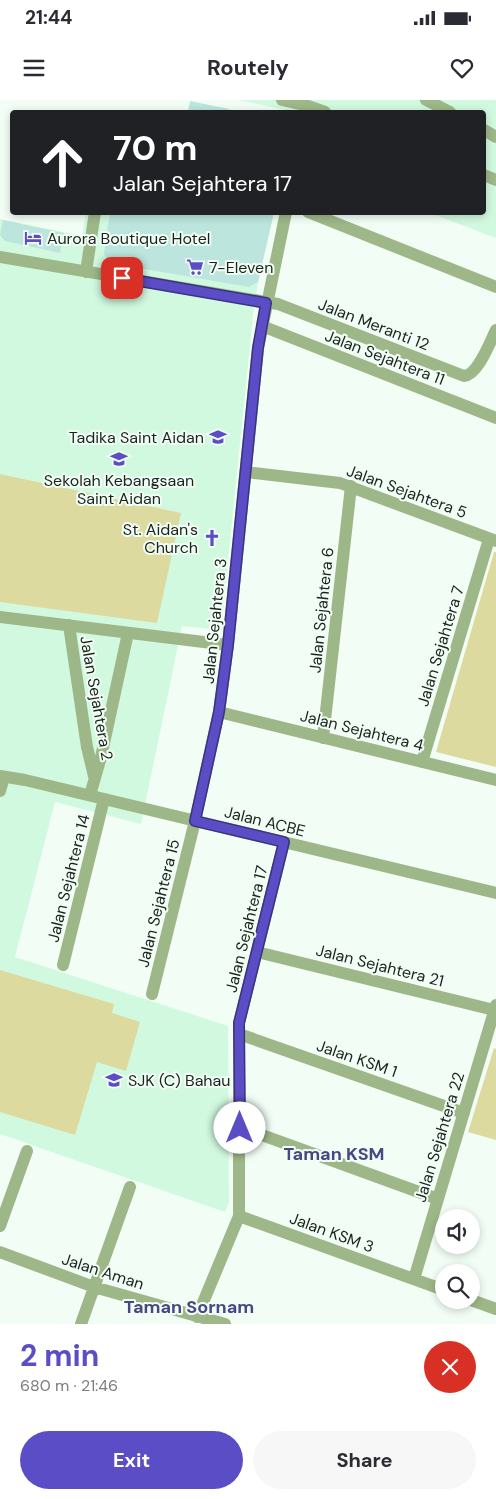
<!DOCTYPE html>
<meta charset="utf-8">
<style>
:root{--surface:#fff;--page:#f7f7f7;--text:#2b2b33;--muted:#7c7c81;--accent:#5b4dc5}
body{margin:0;font-family:"DM Sans",sans-serif;background:var(--page);color:var(--text);height:100vh;display:flex;flex-direction:column;font-size:19px;white-space:nowrap}
*{box-sizing:border-box;margin:0}
p{font-size:16px;color:var(--muted)}
.icon{flex:none;width:28px;height:28px;fill:none;stroke:currentColor;stroke-width:2;stroke-linecap:round;stroke-linejoin:round}
.map{position:relative;height:1224px;overflow:hidden}
.panel{display:flex;flex-direction:column;background:var(--surface);flex:1}
.panel>*{flex:none}
.top-card{position:absolute;left:10px;top:10px;width:476px;height:105px;border-radius:5px;box-shadow:0 2px 8px #0003;background:#202124;color:#fff;overflow:hidden}
.buttons{position:absolute;left:435px;top:1109px;display:grid;gap:10px}
.buttons a{display:grid;place-items:center;width:45px;height:45px;border-radius:50%;background:var(--surface);box-shadow:0 2px 8px #0003;font-size:25px}
.pin{position:absolute;display:grid;place-items:center;width:42px;height:42px;color:#fff;margin:-21px;border-radius:10px;box-shadow:0 2px 8px #0006}
.me{position:absolute;width:55px;margin:-28px;rotate:0deg;stroke-linejoin:round;filter:drop-shadow(0 0 4px #0008)}
.turn{display:flex;align-items:center;gap:18px;height:105px;padding:0 20px;font-size:22px}
.turn .icon{width:65px;height:65px;stroke-width:2.5}
.turn b{display:block;font-size:35px;line-height:42px}
.round{display:grid;place-items:center;flex:none;width:52px;height:52px;border-radius:26px;background:var(--page)}
.summary{display:flex;align-items:center;justify-content:space-between;height:85px;padding:0 20px}
h1{font-size:30px;font-weight:700;line-height:38px;color:var(--accent)}
.cta{display:flex;gap:10px;margin-top:auto;padding:10px 20px}
.cta a{flex:1;height:58px;border-radius:30px;background:var(--accent);color:#fff;font-size:20px;font-weight:700;line-height:58px;text-align:center}
.cta a+a{background:var(--page);color:var(--text)}
.status{display:flex;justify-content:space-between;align-items:center;height:35px;padding:0 25px;background:var(--surface);direction:ltr}
.status svg{height:14px;fill:currentColor}
header{display:flex;justify-content:space-between;align-items:center;height:65px;padding:0 20px;background:var(--surface);font-size:22px;font-weight:700}
.map>svg:first-child{display:block}
.built{fill:#d1f9df}
.green{fill:#ddda9f}
.building{fill:#bce5dd}
.lines{fill:none;stroke-linecap:round;stroke-linejoin:round}
.minor{stroke:#9db788;stroke-width:12}
.route-casing{stroke:#3b3280;stroke-width:12}
.route{stroke:#5b4dc5;stroke-width:9}
.labels{text-anchor:middle;stroke-width:4;stroke-linejoin:round;paint-order:stroke}
.poi-label{font-size:16px;fill:#19241d;stroke:#f1fdf5;text-anchor:start}
.street-label{font-size:16px;fill:#19241d;stroke:#f1fdf5}
.neighbourhood-label{font-size:18px;font-weight:bold;fill:#494784;stroke:#f1fdf5}
</style>
<div class="status"><b>21:44</b><svg viewBox="0 0 49 12"><path d="M0 12V9h3v3zM5 12V6h3v6zM10 12V3h3v9zM15 12V0h3v12zM26 1h20v11H26zM47 4h2v5h-2z"/></svg></div>
<header><svg class="icon" aria-label="menu" viewBox="0 0 24 24"><path d="M4 6h16M4 12h16M4 18h16"/></svg>Routely<svg class="icon" aria-label="heart" viewBox="0 0 24 24"><path d="M12 20l-8-8c-3-5 5-10 8-4 3-6 11-1 8 4z"/></svg></header>
<div class="map">
<svg width="496" height="1224" viewBox="0 0 496 1224">
<rect width="100%" height="100%" fill="#f1fdf5"/>
<path class="built" d="M 239,0 L 496,0 L 496,138 L 430,113 L 484,112 L 484,12 L 295,12 Z
M 86,113 L 274,113 L 258,182 L 253,215 L 221,530 L 182,526 L 141,724 L 55,702 L 15,857 L 228,926 L 229,1102 L 225,1112 L 0,1034 L 0,119 L 82,136 Z"/>
<path class="green" d="M 0,374 L 181,413 L 157,523 L 0,502 Z
M 494,452 L 496,452 L 496,667 L 436,652 Z
M 0,870 L 114,904 L 112,913 L 140,922 L 126,971 L 97,962 L 75,1035 L 0,1012 Z
M 494,948 L 496,949 L 496,1040 L 468,1032 Z"/>
<path class="building" d="M 190,1 L 229,9 L 229,12 L 188,12 Z
M 110,112 L 274,112 L 258,182 L 249,187 L 110,163 L 104,154 Z
M 3,120 L 64,133 L 60,153 L 5,141 L 0,135 Z"/>
<g class="lines">
<path class="minor" d="M 282,0 L 308,6 L 325,12
M 426,0 L 450,12
M 484,30 L 496,37
M 484,75 L 496,80
M 308,112 L 496,187
M 0,157 L 278,204 L 464,276 C 478,275 490,242 496,230
M 86,172 L 95,112
M 262,226 L 496,318
M 246,372 L 340,383 L 496,441
M 0,517 L 228,545
M 69,525 L 87,647 L 94,676
M 219,612 L 496,680
M 323,638 L 351,386
M 422,662 L 489,439
M 0,676 L 25,680 L 496,793
M 0,691 L 4,677
M 90,695 L 101,657 L 128,533
M 257,852 L 494,910
M 63,865 L 104,699
M 152,894 L 195,721 L 219,612 L 228,545 L 258,248 L 286,112
M 239,934 L 464,1013
M 240,1027 L 438,1099
M 239,1116 L 444,1190
M 0,1126 L 27,1051
M 0,1152 L 94,1187 L 225,1224
M 414,1179 L 496,905
M 471,1200 L 496,1209
M 197,1217 L 239,1116 L 239,923 L 284,742
M 81,1224 L 130,1087"/>
</g>
<g class="lines">
<g class="route-casing">
<path id="route" d="M 122,178 L 266,203 L 258,248 L 228,545 L 219,612 L 195,721 L 284,742 L 239,923 L 240,1028"/>
</g>
<use href="#route" class="route"/>
</g>
<defs>
<g id="hotel-bare" transform="scale(1.35)"><path d="M-6-4.5h1.5V1H6V5H4.5V3h-9V5H-6ZM-4 0a1.8 1.8 0 1 1 3.6 0ZM.5 0V-2.5h3Q6-2.5 6 0Z" fill="#5b4dc5" stroke="#f1fdf5" stroke-width="2.5" paint-order="stroke"/></g>
<g id="supermarket-bare" transform="scale(1.35)"><path d="M-6-5.5h2.5l.6 2H6L4.5 2H-2.5L-4.4-4H-6ZM-1.5 3.2a1.3 1.3 0 1 0 .1 0ZM3 3.2a1.3 1.3 0 1 0 .1 0Z" fill="#5b4dc5" stroke="#f1fdf5" stroke-width="2.5" paint-order="stroke"/></g>
<g id="school-bare" transform="scale(1.35)"><path d="M0-5L7-2L0 1L-7-2ZM-4 1L0 2.5L4 1V4Q0 6-4 4Z" fill="#5b4dc5" stroke="#f1fdf5" stroke-width="2.5" paint-order="stroke"/></g>
<g id="church-bare" transform="scale(1.35)"><path d="M-1.2-6h2.4v3.5h3.3v2.4h-3.3V6h-2.4V-.1h-3.3v-2.4h3.3Z" fill="#5b4dc5" stroke="#f1fdf5" stroke-width="2.5" paint-order="stroke"/></g>
</defs>
<g fill-rule="evenodd">
<use href="#hotel-bare" x="33" y="138"/>
<use href="#supermarket-bare" x="195" y="167"/>
<use href="#school-bare" x="218" y="337"/>
<use href="#school-bare" x="119" y="359"/>
<use href="#church-bare" x="212" y="438"/>
<use href="#school-bare" x="114" y="980"/>
</g>
<g class="labels">
<g class="poi-label">
<text x="47" y="144">Aurora Boutique Hotel</text>
<text x="209" y="173">7-Eleven</text>
<text x="204" y="343" text-anchor="end">Tadika Saint Aidan</text>
<text x="119" y="386" text-anchor="middle">Sekolah Kebangsaan<tspan x="119" dy="18">Saint Aidan</tspan></text>
<text x="198" y="435" text-anchor="end">St. Aidan's<tspan x="198" dy="18">Church</tspan></text>
<text x="128" y="986">SJK (C) Bahau</text>
</g>
<g class="street-label">
<text transform="translate(374 224) rotate(21)" y="6">Jalan Meranti 12</text>
<text transform="translate(385 257) rotate(21)" y="6">Jalan Sejahtera 11</text>
<text transform="translate(407 391) rotate(20)" y="6">Jalan Sejahtera 5</text>
<text transform="translate(321 510) rotate(-84)" y="6">Jalan Sejahtera 6</text>
<text transform="translate(214 521) rotate(-84)" y="6">Jalan Sejahtera 3</text>
<text transform="translate(440 546) rotate(-73)" y="6">Jalan Sejahtera 7</text>
<text transform="translate(97 598) rotate(80)" y="6">Jalan Sejahtera 2</text>
<text transform="translate(362 630) rotate(14)" y="6">Jalan Sejahtera 4</text>
<text transform="translate(265 721) rotate(14)" y="6">Jalan ACBE</text>
<text transform="translate(68 778) rotate(-76)" y="6">Jalan Sejahtera 14</text>
<text transform="translate(158 803) rotate(-76)" y="6">Jalan Sejahtera 15</text>
<text transform="translate(246 829) rotate(-76)" y="6">Jalan Sejahtera 17</text>
<text transform="translate(380 865) rotate(14)" y="6">Jalan Sejahtera 21</text>
<text transform="translate(357 958) rotate(19)" y="6">Jalan KSM 1</text>
<text transform="translate(439 1037) rotate(-73)" y="6">Jalan Sejahtera 22</text>
<text transform="translate(332 1132) rotate(20)" y="6">Jalan KSM 3</text>
<text transform="translate(103 1171) rotate(18)" y="6">Jalan Aman</text>
</g>
<g class="neighbourhood-label">
<text x="334" y="1060">Taman KSM</text>
<text x="189" y="1213">Taman Sornam</text>
</g>
</g>
</svg>
<div class="buttons">
<a><svg class="icon" aria-label="sound" viewBox="0 0 24 24"><path d="M4 9h4l5-4v14l-5-4H4zM17 9q2 3 0 6"/></svg></a>
<a><svg class="icon" aria-label="search" viewBox="0 0 24 24"><circle cx="10" cy="10" r="6"/><path d="M15 15l6 6"/></svg></a>
</div>
<div class="pin" style="left:122px;top:178px;background:#d93025"><svg class="icon" aria-label="arrive" viewBox="0 0 24 24"><path d="M6 21V4h12l-3 4 3 4H6"/></svg></div>
<svg class="me" style="left:240px;top:1028px" viewBox="-20 -20 40 40"><circle r="19" fill="#fff"/><path d="M0-13L10 11 0 6-10 11z" fill="#5b4dc5"/></svg>
<div class="top-card">
<div class="turn"><svg class="icon" aria-label="ahead" viewBox="0 0 24 24"><path d="M12 20V5M6 11l6-6 6 6"/></svg><div><b>70 m</b>Jalan Sejahtera 17</div></div>
</div>
</div>
<section class="panel">
<div class="summary"><div><h1>2 min</h1><p>680 m · 21:46</p></div><a class="round" style="background:#d93025;color:#fff"><svg class="icon" aria-label="close" viewBox="0 0 24 24"><path d="M6 6l12 12M18 6L6 18"/></svg></a></div>
<div class="cta"><a>Exit</a><a>Share</a></div>
</section>
